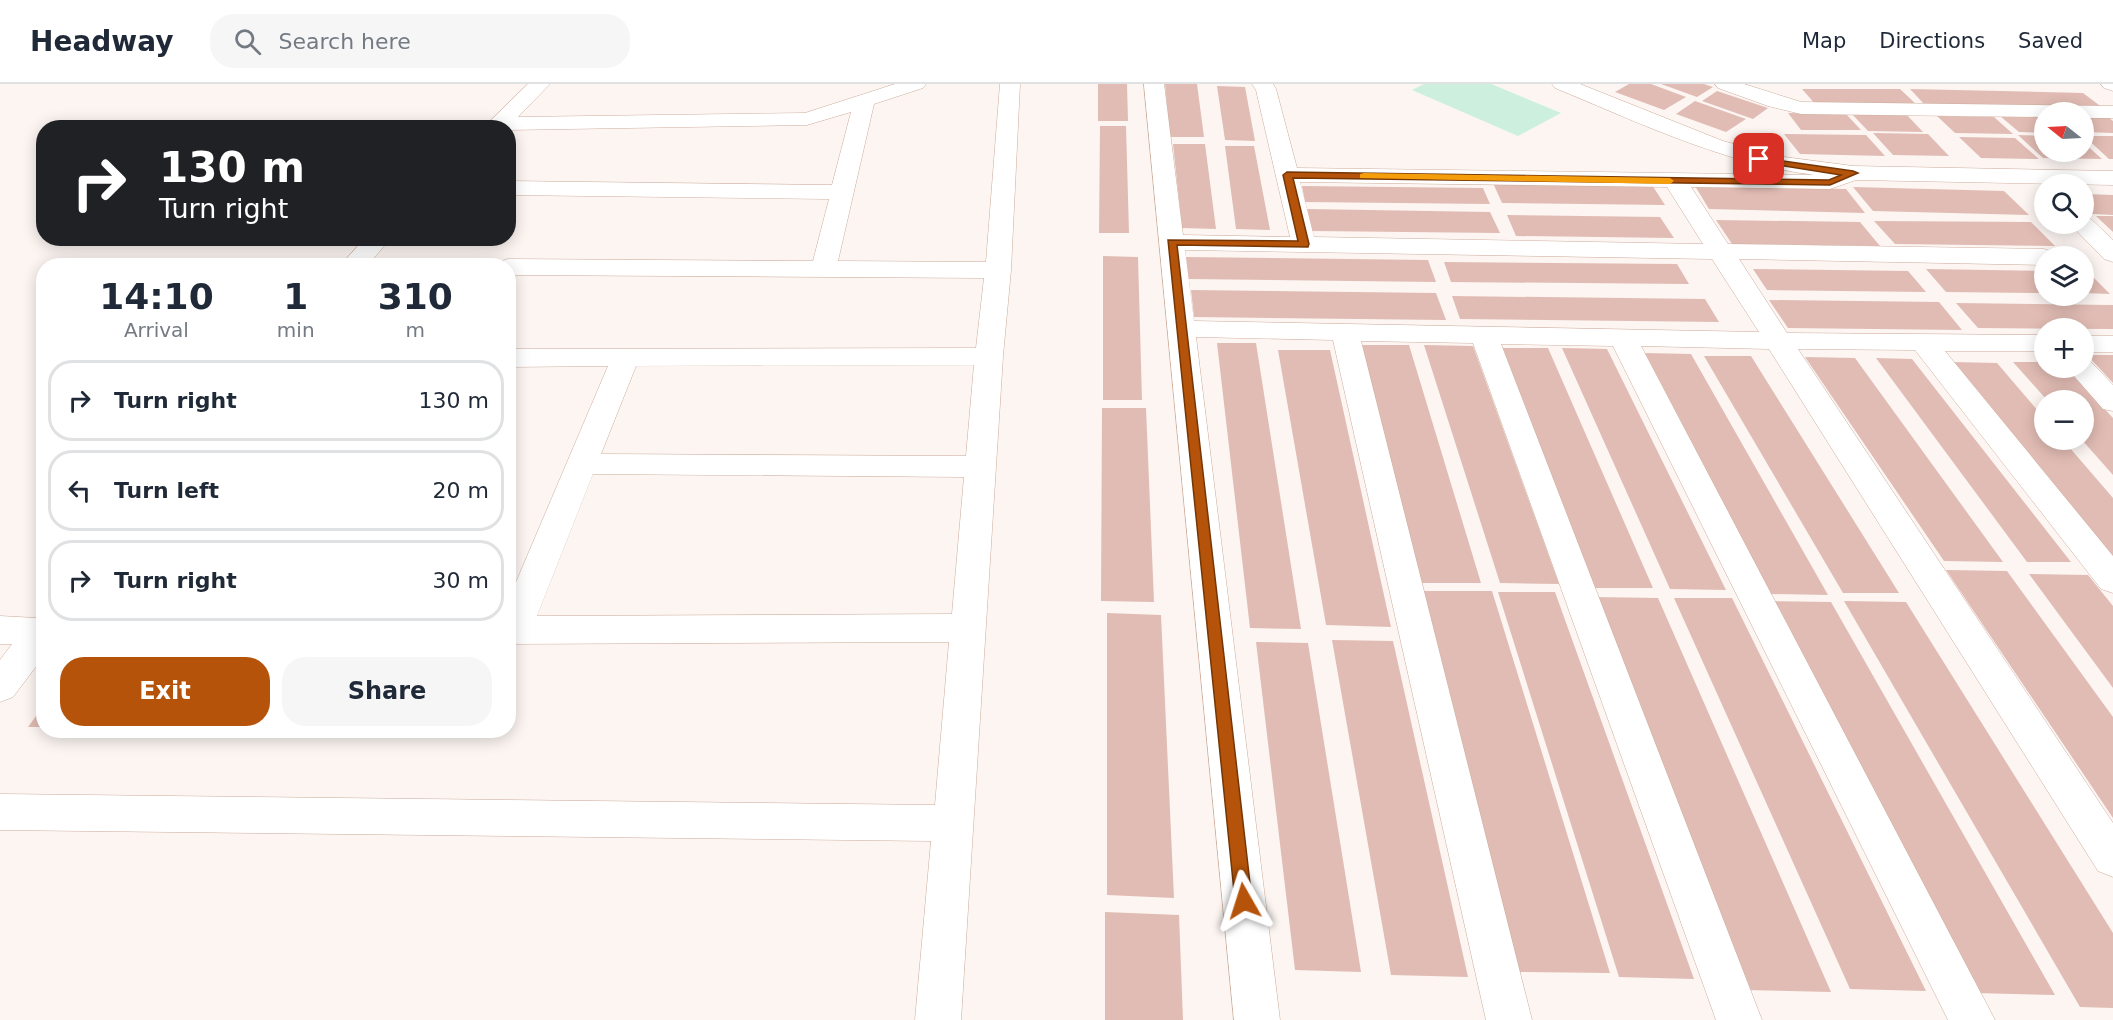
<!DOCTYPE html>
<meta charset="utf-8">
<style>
:root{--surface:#fff;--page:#f6f6f7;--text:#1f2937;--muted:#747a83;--line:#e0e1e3;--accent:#b45309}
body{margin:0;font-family:"DejaVu Sans",sans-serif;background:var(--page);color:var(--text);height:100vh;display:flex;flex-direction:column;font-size:22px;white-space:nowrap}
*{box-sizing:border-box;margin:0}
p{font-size:20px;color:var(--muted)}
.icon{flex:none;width:33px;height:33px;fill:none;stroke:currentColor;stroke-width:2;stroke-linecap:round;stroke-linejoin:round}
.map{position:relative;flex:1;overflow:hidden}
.details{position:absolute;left:36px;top:174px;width:480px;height:480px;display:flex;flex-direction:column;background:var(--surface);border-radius:24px;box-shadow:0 3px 15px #0003}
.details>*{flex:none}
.top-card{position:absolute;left:36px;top:36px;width:480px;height:126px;border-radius:24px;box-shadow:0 3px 15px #0003;background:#202124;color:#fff;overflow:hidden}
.needle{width:39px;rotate:288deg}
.tools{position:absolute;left:2034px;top:18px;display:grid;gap:12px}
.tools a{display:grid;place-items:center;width:60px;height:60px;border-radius:50%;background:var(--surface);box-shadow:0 3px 15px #0003;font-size:30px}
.pin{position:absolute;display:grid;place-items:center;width:51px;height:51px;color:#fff;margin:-26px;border-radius:12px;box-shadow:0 3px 9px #0006}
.me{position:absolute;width:66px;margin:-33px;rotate:354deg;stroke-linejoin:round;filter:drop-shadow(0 0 4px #0008)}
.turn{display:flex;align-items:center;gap:21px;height:126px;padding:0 24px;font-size:27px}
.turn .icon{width:78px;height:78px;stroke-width:2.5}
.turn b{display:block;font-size:42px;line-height:51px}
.eta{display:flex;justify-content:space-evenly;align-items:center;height:102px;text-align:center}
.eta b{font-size:36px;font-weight:600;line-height:42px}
.cta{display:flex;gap:12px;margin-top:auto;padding:12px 24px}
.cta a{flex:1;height:69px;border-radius:24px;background:var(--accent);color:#fff;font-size:24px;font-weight:600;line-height:69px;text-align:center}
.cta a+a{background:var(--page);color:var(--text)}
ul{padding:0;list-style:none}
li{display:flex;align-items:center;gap:18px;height:81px;margin:0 12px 9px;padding:0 12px;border:3px solid var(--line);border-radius:24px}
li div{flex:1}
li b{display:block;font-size:22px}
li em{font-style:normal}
header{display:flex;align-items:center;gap:36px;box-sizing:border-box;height:84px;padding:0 30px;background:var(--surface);border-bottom:2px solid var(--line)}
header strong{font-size:28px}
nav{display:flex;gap:33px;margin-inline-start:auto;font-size:21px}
.search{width:420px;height:54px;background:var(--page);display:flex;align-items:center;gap:15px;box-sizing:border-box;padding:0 21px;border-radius:24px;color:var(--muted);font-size:22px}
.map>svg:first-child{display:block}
.green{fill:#ccefde}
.building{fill:#e1bcb4}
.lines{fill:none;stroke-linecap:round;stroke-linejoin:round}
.minor-casing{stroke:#ccac9b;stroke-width:1}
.minor{fill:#fff;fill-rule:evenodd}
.route{fill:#b45309;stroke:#753606;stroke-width:1.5}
.slow{fill:#f59e0b}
</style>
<header>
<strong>Headway</strong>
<div class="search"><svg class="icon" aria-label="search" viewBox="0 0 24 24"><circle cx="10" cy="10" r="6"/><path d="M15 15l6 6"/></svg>Search here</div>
<nav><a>Map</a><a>Directions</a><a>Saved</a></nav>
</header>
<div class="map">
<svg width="2113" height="936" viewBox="0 0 2113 936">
<rect width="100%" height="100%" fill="#fcf5f2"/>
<path class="green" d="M 1424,0 L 1491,0 L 1561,29 L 1518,52 L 1412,6 Z"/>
<path class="building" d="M 1098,0 L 1127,0 L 1128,37 L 1098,37 Z
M 1165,0 L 1197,0 L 1204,53 L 1170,53 Z
M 1629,0 L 1651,0 L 1686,13 L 1664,26 L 1615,8 Z
M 1661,0 L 1704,0 L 1713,3 L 1697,13 Z
M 1217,2 L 1245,3 L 1255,57 L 1225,56 Z
M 1802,5 L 1900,5 L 1917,21 L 1816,21 Z
M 1910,5 L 2083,9 L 2103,24 L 1925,21 Z
M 1717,7 L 1768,24 L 1753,35 L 1702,17 Z
M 1695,17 L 1746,35 L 1726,48 L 1676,30 Z
M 1788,29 L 1846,30 L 1861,46 L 1801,46 Z
M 1851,29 L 1905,29 L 1923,48 L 1868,47 Z
M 1937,32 L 1994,33 L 2013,50 L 1955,49 Z
M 2000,32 L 2044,32 L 2044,49 L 2019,48 Z
M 2084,33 L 2108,33 L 2113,37 L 2113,49 L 2084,48 Z
M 1100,42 L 1126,42 L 1129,149 L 1099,149 Z
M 1873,49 L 1928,50 L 1949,72 L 1893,71 Z
M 1784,50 L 1866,51 L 1885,72 L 1800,70 Z
M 2018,51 L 2044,52 L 2044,68 L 2084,68 L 2084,59 L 2102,75 L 2043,74 Z
M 2084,52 L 2113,52 L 2113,75 L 2109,75 Z
M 1959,53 L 2015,54 L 2039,75 L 1981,74 Z
M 1173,60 L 1205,60 L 1216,145 L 1182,144 Z
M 1225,62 L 1254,62 L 1270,146 L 1236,145 Z
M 1493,99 L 1652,101 L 1665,121 L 1502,119 Z
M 1302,102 L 1483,104 L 1490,120 L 1305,118 Z
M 1695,102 L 1846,105 L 1865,129 L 1709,125 Z
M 1853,103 L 2004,107 L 2029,131 L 1873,127 Z
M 2084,110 L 2113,111 L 2113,131 L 2093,130 L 2084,121 Z
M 1307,125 L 1490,128 L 1500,149 L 1312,147 Z
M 1507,131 L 1660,133 L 1674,154 L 1516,152 Z
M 2096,132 L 2113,132 L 2113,148 Z
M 1716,136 L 1860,138 L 1880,162 L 1732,160 Z
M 1874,137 L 2031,138 L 2055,162 L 1895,160 Z
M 1103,172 L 1138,173 L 1142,316 L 1103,316 Z
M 1186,173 L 1428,176 L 1436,198 L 1188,195 Z
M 1444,178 L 1677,180 L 1689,200 L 1451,198 Z
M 1753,185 L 1908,187 L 1926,208 L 1767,206 Z
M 1926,185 L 2044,187 L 2044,209 L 1946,208 Z
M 2084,187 L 2087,187 L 2110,210 L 2084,209 Z
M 1191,206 L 1436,209 L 1446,236 L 1194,233 Z
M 1452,212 L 1705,215 L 1719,238 L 1460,235 Z
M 1769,216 L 1939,218 L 1962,246 L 1788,244 Z
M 1956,219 L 2113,221 L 2113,245 L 1978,244 Z
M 1217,259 L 1256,259 L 1301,545 L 1250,544 Z
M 1361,261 L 1409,261 L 1481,499 L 1422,499 Z
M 1424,261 L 1473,262 L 1559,500 L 1500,499 Z
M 1499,264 L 1548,264 L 1653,504 L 1592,504 Z
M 1562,264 L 1607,265 L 1726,506 L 1670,505 Z
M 1278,266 L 1330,266 L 1391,543 L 1326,541 Z
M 1645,269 L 1691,270 L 1828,511 L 1771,510 Z
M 2087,271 L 2113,271 L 2113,299 Z
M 1704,272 L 1751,272 L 1899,509 L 1843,509 Z
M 1805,273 L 1855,274 L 2003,478 L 1944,477 Z
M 1876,274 L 1912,275 L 2071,478 L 2027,478 Z
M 1952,278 L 1997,279 L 2044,334 L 2044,356 L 2063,356 L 2113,414 L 2113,477 Z
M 2013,278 L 2044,278 L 2044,284 L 2066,284 L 2113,334 L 2113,391 L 2082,356 L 2084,356 L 2084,316 L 2047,316 Z
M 1102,324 L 1146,324 L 1154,518 L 1101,517 Z
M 1946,486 L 2007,487 L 2113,633 L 2113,734 Z
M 2029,490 L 2088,491 L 2113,522 L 2113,604 Z
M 1421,507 L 1492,507 L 1610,889 L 1518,888 Z
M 1498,508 L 1555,508 L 1694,895 L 1619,893 Z
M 1593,513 L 1658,514 L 1831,908 L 1745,906 Z
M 1674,514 L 1732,514 L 1926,907 L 1850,905 Z
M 1769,517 L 1831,518 L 2055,911 L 1974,909 Z
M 1844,517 L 1906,518 L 2113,849 L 2113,924 L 2080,923 Z
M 1107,529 L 1161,531 L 1174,814 L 1107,811 Z
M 1332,556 L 1393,557 L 1468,893 L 1391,891 Z
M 1256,558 L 1308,559 L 1361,888 L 1295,886 Z
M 44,621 L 44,643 L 28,643 Z
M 1105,828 L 1179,831 L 1183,936 L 1105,936 Z"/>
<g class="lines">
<g class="minor-casing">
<path id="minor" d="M 528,0 L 550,0 L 518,33 L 805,29 L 895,0 L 926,0 L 923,4 L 874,20 L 838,177 L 986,178 L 1000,0 L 1020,0 L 1011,186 L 1003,272 L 961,936 L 915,936 L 931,757 L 0,746 L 0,710 L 935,721 L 949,558 L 508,560 L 508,517 L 608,282 L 508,283 L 508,265 L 976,264 L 984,194 L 508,191 L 508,182 L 496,182 L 499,178 L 508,175 L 813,177 L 829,115 L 508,111 L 508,97 L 832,101 L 851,28 L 807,41 L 508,46 L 508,44 L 483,44 ZM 974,281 L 966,372 L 601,370 L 636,282 ZM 593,390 L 964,393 L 952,530 L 537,532 Z
M 1144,0 L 1164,0 L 1183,151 L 1290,153 L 1256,6 L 1252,0 L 1273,0 L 1276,5 L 1297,84 L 1814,91 C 1722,79 1640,39 1555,4 L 1552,0 L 1580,0 L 1723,57 L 1777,72 L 1853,82 L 2113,87 L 2113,101 L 1856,96 L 1830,105 L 1691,103 L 1728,160 L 2044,165 L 2053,168 L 2056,172 L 2044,172 L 2044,181 L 1739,175 L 1787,249 L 2044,251 L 2044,267 L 1945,267 L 2113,472 L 2113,509 L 2101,505 L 1915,266 L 1798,265 L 2113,739 L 2113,793 L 2098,787 L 1769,265 L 1641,262 L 1995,936 L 1948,936 L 1613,262 L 1501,260 L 1762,936 L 1716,936 L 1473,259 L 1361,257 L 1532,936 L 1486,936 L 1333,256 L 1196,253 L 1280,936 L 1234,936 ZM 1300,98 L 1667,103 L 1703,160 L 1314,153 ZM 1185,166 L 1712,175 L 1759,248 L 1194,237 Z
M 1715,0 L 1744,0 L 1801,18 L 2113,22 L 2113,34 L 2084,34 L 2084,28 L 2044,28 L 2044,33 L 1801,30 L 1768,22 L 1718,4 Z
M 2101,0 L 2113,0 L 2113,7 L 2104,4 Z
M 2084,133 L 2091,135 L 2113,156 L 2113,178 L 2104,175 L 2070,140 L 2084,140 Z
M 365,154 L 391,154 L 367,182 L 340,182 Z
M 2084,252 L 2113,252 L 2113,268 L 2084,268 Z
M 2084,276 L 2091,278 L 2113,301 L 2113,327 L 2103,325 L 2067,284 L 2084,284 Z
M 0,532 L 36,534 L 44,532 L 44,572 L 13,613 L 0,618 L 0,576 L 12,560 L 0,560 Z"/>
</g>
<use href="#minor" class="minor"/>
</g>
<path class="route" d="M 1755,73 L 1853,87 L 1858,89 L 1830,101 L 1293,94 L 1309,160 L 1308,163 L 1177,161 L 1252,817 L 1250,823 L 1244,825 L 1237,823 L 1235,817 L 1168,156 L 1298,157 L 1283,91 L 1287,88 L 1829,96 L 1841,91 L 1759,78 L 1754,75 Z"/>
<path class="slow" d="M 1364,89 L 1670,94 L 1674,97 L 1670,100 L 1360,94 L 1360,90 Z"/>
</svg>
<div class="tools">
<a><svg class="needle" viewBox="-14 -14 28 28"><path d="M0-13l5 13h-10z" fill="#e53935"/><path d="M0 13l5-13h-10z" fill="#747a83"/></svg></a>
<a><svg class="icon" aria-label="search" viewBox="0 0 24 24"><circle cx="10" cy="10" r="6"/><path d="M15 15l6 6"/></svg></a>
<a><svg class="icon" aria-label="layers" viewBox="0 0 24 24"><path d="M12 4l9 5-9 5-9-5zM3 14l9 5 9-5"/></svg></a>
<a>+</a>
<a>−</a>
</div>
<div class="pin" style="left:1759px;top:75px;background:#d93025"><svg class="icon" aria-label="arrive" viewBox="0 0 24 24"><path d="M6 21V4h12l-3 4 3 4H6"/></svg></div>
<svg class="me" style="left:1244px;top:817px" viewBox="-20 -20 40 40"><path d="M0-17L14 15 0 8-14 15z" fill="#b45309" stroke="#fff" stroke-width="4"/></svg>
<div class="top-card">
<div class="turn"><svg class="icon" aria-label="right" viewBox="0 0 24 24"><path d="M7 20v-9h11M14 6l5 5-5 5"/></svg><div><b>130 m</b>Turn right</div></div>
</div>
<section class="details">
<div class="eta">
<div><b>14:10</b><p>Arrival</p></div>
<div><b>1</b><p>min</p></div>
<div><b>310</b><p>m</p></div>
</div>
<ul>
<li><svg class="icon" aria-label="right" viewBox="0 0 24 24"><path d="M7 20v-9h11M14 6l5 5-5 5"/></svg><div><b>Turn right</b></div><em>130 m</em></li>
<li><svg class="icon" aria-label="left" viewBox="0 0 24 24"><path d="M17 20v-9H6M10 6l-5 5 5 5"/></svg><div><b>Turn left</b></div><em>20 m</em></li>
<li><svg class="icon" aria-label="right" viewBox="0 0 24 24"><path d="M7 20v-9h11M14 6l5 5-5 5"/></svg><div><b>Turn right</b></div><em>30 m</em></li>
</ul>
<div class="cta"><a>Exit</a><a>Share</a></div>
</section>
</div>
